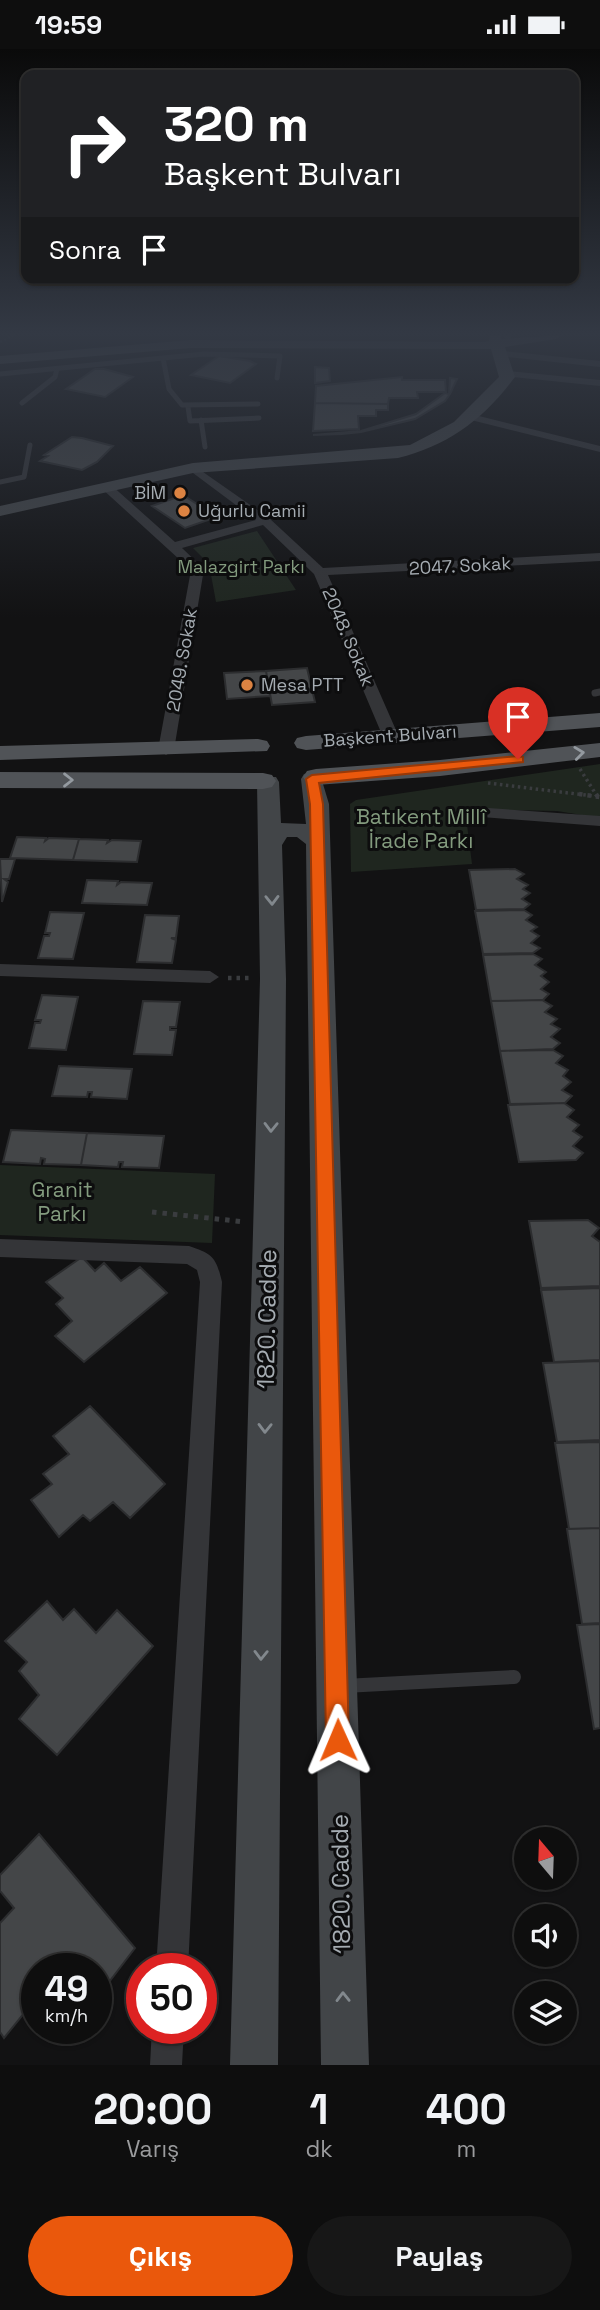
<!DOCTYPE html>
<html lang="tr">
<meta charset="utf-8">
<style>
:root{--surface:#0e0e0e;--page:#171717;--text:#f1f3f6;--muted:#9b9c9e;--line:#2e2e2e;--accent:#ea580c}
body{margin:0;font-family:"Space Grotesk",sans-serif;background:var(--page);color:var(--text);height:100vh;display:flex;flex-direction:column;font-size:26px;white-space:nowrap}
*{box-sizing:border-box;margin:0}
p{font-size:23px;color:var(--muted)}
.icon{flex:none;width:38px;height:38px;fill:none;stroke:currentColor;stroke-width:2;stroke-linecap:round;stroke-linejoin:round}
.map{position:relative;height:2016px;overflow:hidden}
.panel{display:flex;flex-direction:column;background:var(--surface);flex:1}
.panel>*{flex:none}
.top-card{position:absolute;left:21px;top:21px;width:558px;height:214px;border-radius:14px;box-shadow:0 2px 5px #0004,0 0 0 2px var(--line);background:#202124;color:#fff;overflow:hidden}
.needle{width:46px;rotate:341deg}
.fabs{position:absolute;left:514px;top:1778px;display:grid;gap:14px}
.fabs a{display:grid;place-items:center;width:63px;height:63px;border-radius:50%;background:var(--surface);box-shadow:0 2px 5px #0004,0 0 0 2px var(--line);font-size:35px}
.speed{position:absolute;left:21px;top:1904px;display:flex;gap:14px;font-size:35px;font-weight:700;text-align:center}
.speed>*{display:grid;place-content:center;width:91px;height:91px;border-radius:50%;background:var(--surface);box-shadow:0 2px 5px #0004,0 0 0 2px var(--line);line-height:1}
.speed small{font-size:18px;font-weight:400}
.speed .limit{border:10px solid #d22;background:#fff;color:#111}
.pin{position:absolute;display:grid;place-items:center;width:60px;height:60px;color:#fff;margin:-72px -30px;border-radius:50% 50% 50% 0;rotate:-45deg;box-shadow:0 0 7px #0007}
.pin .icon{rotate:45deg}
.me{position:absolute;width:77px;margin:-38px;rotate:359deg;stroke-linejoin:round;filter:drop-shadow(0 0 5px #0008)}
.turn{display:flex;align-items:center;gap:24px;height:147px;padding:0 28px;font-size:32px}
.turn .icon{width:91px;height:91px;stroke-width:2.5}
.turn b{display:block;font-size:49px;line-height:60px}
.then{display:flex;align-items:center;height:66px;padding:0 28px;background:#0003;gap:14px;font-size:26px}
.eta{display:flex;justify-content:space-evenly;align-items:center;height:119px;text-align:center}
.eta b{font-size:42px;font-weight:800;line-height:49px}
.cta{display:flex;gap:14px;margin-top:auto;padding:14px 28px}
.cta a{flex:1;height:80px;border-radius:42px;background:var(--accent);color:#fff;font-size:28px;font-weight:800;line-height:80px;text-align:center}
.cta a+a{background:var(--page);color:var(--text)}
.status{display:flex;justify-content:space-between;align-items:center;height:49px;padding:0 35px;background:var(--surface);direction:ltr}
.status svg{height:19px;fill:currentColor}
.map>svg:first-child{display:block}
.green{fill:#1f261f}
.building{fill:#444648;stroke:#2c2d2f;stroke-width:2}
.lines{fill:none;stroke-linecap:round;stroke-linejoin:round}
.path-far3{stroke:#3a3c3f;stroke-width:2.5;stroke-dasharray:2 2.5;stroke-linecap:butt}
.path-far2{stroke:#3a3c3f;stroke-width:3.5;stroke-dasharray:2.5 3.5;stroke-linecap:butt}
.path-far1{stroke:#3a3c3f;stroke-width:4.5;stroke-dasharray:3.5 5;stroke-linecap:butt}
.path{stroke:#3a3c3f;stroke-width:5;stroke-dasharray:4.5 6;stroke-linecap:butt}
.lane-far2{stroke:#343538;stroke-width:5}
.lane-far1{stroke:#343538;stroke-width:7}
.lane{stroke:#343538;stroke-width:14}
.street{fill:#343538;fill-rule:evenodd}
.secondary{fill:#424548;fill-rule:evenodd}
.primary{fill:#505357;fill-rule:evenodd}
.oneway{stroke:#949aa0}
.oneway2{stroke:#82888d}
.route{fill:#ea580c;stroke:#983908;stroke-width:2}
.poi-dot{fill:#dc8342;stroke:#0d0d0e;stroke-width:2.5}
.labels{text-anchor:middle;stroke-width:6;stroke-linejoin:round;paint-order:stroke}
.far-poi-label{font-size:18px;fill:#a5acb2;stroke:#0d0d0e;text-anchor:start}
.far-street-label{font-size:18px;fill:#a5acb2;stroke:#0d0d0e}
.far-park-label{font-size:18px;fill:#839b7e;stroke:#0d0d0e}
.park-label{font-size:21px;fill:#839b7e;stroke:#0d0d0e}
.near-street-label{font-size:24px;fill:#a5acb2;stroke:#0d0d0e}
</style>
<div class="status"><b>19:59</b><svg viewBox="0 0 49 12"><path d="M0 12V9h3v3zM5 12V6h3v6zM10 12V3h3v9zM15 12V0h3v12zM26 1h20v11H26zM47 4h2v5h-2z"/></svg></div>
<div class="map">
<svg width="600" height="2016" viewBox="0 0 600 2016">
<rect width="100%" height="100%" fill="#121213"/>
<path class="green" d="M 257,482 L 296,541 L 216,553 L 209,515 L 193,499 Z
M 600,715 L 600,769 L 557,762 L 465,760 L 472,815 L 351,823 L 350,755 L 356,751 Z
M 0,1116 L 215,1125 L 212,1194 L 0,1186 Z"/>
<path class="building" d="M 219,307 L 250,312 L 256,315 L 230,334 L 191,326 Z
M 315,318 L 329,319 L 330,332 L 315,334 Z
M 95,320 L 104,320 L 133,328 L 105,348 L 66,340 Z
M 402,328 L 402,331 L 445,331 L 446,343 L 417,343 L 418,349 L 389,349 L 388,355 L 315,354 L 316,337 Z
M 450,329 L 457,330 L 450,345 L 445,352 L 415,370 L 361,383 L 342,385 L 313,386 L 361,382 L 416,365 L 445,344 L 449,345 Z
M 315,354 L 388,355 L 388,361 L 376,361 L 376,367 L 358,367 L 359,380 L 313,382 Z
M 72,388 L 82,389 L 113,397 L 97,413 L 82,421 L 40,412 L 48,407 L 44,406 Z
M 183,446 L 217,468 L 185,479 L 152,457 Z
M 307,619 L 315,653 L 272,656 L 266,622 Z
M 266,622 L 270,647 L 227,650 L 224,624 Z
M 17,788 L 46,789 L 45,792 L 49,789 L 79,790 L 73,811 L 10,809 Z
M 79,790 L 108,791 L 107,794 L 112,791 L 141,792 L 137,813 L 73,811 Z
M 0,810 L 15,810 L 9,830 L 4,830 L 8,833 L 2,853 Z
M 515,820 L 524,825 L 517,830 L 528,836 L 523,840 L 530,844 L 522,850 L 530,855 L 524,860 L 476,861 L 469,821 Z
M 87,831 L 118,832 L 117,836 L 121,833 L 152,834 L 147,856 L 82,854 Z
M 524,861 L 532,866 L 526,871 L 537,878 L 531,882 L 539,887 L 531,894 L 540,899 L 533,904 L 483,905 L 475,862 Z
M 50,863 L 84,864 L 73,910 L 38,909 L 44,887 L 49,887 L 50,884 L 45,884 Z
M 145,866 L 179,867 L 176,889 L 171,889 L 176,891 L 172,914 L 137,913 Z
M 533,905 L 542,910 L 535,916 L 546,923 L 541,927 L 549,933 L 541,940 L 549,945 L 543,951 L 491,952 L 483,906 Z
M 42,946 L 78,948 L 66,1001 L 29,999 L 35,974 L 40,974 L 41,971 L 35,971 Z
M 542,951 L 552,957 L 545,963 L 557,970 L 551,975 L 560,980 L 551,988 L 560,994 L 553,1000 L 500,1002 L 491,952 Z
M 143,952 L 180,953 L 176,978 L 170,978 L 170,981 L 176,981 L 172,1006 L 134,1005 Z
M 553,1001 L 563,1007 L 556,1014 L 568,1021 L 563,1027 L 571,1033 L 562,1041 L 572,1047 L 565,1054 L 510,1055 L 500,1002 Z
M 59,1017 L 132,1020 L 127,1050 L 91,1048 L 92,1043 L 88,1043 L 87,1048 L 52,1047 Z
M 564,1054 L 574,1061 L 567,1068 L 579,1076 L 573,1082 L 582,1088 L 573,1097 L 583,1104 L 576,1111 L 519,1113 L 508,1056 Z
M 11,1081 L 87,1084 L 81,1116 L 44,1115 L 45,1110 L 41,1109 L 40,1115 L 3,1113 Z
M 87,1084 L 164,1087 L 159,1119 L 122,1118 L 123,1113 L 119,1113 L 118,1118 L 81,1116 Z
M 588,1171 L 599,1179 L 592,1187 L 600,1193 L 600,1237 L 541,1239 L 529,1172 Z
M 82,1208 L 95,1222 L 104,1214 L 121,1232 L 140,1218 L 167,1244 L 84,1313 L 55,1287 L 72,1272 L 56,1255 L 63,1249 L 46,1233 Z
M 600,1239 L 600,1311 L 554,1313 L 541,1241 Z
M 600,1312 L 600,1391 L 557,1393 L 543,1314 Z
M 90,1357 L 165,1435 L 130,1469 L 113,1453 L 90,1472 L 83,1466 L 59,1488 L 31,1451 L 52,1435 L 43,1425 L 69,1405 L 53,1387 Z
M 600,1393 L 600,1479 L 569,1480 L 555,1394 Z
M 600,1479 L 600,1574 L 582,1575 L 567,1480 Z
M 47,1552 L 63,1571 L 74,1560 L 96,1584 L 117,1561 L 153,1597 L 57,1706 L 19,1670 L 39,1646 L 19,1622 L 27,1613 L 5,1592 Z
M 600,1575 L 600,1679 L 594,1680 L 577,1576 Z
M 39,1785 L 135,1899 L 96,1950 L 96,1920 L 37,1920 L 37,1957 L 33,1953 L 4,1989 L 0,1983 L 0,1874 L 14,1859 L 0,1842 L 0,1826 Z"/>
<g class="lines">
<path class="path-far3" d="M 0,293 L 14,286"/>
<path class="path-far2" d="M 580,720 L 597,747
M 488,734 L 593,747"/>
<path class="path-far1" d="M 579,745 L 600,748
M 596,745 L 598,748
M 228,929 L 251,929"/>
<path class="path" d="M 152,1163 L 245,1173"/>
<path class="lane-far2" d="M 163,309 L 169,340 L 182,356 L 258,355
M 0,325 L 204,305 L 280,307 L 277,329
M 22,354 L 55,328 L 57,320
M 188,358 L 190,372 L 259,369
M 201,371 L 205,398
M 0,433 L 24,428 L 30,396"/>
<path class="lane-far1" d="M 595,644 L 600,643"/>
<path class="lane" d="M 344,1637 L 514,1628"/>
<path class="street" d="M 501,286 L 511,286 L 512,288 L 507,291 Z
M 502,302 L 600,312 L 600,318 L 498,307 L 498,303 Z
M 508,322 L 600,331 L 600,337 L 504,327 L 503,325 Z
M 471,365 L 600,397 L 600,403 L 467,370 L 466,368 Z
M 193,416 L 269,469 L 323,519 L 600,504 L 600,512 L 328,526 L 399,688 L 391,693 L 383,688 L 314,525 L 263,476 L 182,499 L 204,520 L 174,701 L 166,706 L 158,701 L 191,521 L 100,438 L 110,435 L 175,493 L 256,471 L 189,421 L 189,417 Z
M 488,759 L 600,767 L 600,777 L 482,768 L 480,764 Z
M 0,915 L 210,922 L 219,928 L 210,934 L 0,927 Z
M 0,1190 L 189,1197 C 213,1205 216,1208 222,1233 L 188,1920 L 156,1920 L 200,1233 L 197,1221 L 187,1215 L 0,1208 Z
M 152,1979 L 184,1979 L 182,2016 L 150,2016 Z"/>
<path class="secondary" d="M 490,286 L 500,286 L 502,290 L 563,286 L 556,290 L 505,298 L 515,328 C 484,370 448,397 398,409 L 193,424 L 0,467 L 0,457 L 193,414 L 410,396 L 454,373 L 499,328 L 491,300 L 191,299 L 0,315 L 0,307 L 191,291 L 485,293 L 489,292 Z
M 312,723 L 320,725 L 329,755 L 369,2016 L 321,2016 L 306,795 L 297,788 L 287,788 L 282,796 L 286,930 L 278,2016 L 230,2016 L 260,930 L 257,733 L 260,728 L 276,728 L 279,733 L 281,774 L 306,775 L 301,730 L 304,725 Z"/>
<path class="primary" d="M 600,664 L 600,678 L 306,701 L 297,699 L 294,694 L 297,689 L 306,687 Z
M 258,690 L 267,692 L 270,697 L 267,702 L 0,711 L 0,697 Z
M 600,694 L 600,708 L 440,727 L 316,736 L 307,734 L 303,728 L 307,722 L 316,720 L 440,711 Z
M 0,723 L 263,724 L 272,726 L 276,732 L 272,738 L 263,740 L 0,739 Z"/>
</g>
<defs><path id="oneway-chevron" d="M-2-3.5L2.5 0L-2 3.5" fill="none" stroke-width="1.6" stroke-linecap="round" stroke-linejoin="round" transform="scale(1.75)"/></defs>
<g class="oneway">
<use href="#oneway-chevron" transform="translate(579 704) rotate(-7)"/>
<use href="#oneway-chevron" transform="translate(68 731)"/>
</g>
<g class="oneway2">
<use href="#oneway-chevron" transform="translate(272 851) rotate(89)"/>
<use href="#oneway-chevron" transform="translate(271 1078) rotate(91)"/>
<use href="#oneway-chevron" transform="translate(265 1379) rotate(91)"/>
<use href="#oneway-chevron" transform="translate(261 1606) rotate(91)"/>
<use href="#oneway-chevron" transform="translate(343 1948) rotate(-91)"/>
</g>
<linearGradient id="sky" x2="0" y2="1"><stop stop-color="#0a0a0a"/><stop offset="0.5" stop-color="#333944"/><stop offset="1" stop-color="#333944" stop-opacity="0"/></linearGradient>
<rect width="600" height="569" fill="url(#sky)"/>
<path class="route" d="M 518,707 L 523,708 L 523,713 L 319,734 L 323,755 L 349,1691 L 346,1699 L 338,1703 L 329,1699 L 326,1691 L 310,755 L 306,730 L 312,726 Z"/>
<g class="poi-dot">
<circle cx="180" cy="444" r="7"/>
<circle cx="184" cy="462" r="7"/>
<circle cx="247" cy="636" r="7"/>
</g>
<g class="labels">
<g class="far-poi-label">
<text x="166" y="450" text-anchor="end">BİM</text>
<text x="198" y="468">Uğurlu Camii</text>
<text x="261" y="642">Mesa PTT</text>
</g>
<g class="far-street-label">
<text transform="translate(460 517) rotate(-3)" y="6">2047. Sokak</text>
<text transform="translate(348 588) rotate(67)" y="6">2048. Sokak</text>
<text transform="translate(182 611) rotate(-80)" y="6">2049. Sokak</text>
<text transform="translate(390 687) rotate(-4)" y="6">Başkent Bulvarı</text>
</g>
<g class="far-park-label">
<text x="241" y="524">Malazgirt Parkı</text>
</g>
<g class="park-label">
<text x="421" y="775">Batıkent Millî<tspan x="421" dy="24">İrade Parkı</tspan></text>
<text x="62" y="1148">Granit<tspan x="62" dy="24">Parkı</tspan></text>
</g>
<g class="near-street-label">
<text transform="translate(267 1270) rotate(-89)" y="8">1820. Cadde</text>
<text transform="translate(341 1835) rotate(-91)" y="8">1820. Cadde</text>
</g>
</g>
</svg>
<div class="fabs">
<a><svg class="needle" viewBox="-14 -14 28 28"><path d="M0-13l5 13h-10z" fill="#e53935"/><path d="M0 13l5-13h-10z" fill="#9b9c9e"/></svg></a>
<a><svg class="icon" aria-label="sound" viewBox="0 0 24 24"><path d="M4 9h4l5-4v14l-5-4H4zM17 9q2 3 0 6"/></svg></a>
<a><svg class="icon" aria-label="layers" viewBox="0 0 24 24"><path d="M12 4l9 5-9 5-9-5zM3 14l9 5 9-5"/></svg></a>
</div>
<div class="speed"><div>49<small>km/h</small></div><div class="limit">50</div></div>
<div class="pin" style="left:518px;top:710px;background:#d93025"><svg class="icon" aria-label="arrive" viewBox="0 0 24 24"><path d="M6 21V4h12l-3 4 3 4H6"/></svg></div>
<svg class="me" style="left:338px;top:1691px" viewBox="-20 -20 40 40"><path d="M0-17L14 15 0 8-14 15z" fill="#ea580c" stroke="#fff" stroke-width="4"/></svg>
<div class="top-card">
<div class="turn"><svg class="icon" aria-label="right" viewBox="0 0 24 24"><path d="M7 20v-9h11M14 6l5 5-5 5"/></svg><div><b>320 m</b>Başkent Bulvarı</div></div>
<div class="then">Sonra<svg class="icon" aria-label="arrive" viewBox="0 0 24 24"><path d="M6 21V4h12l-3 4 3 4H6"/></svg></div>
</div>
</div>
<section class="panel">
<div class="eta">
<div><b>20:00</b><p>Varış</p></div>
<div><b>1</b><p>dk</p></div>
<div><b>400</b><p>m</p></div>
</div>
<div class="cta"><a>Çıkış</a><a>Paylaş</a></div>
</section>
